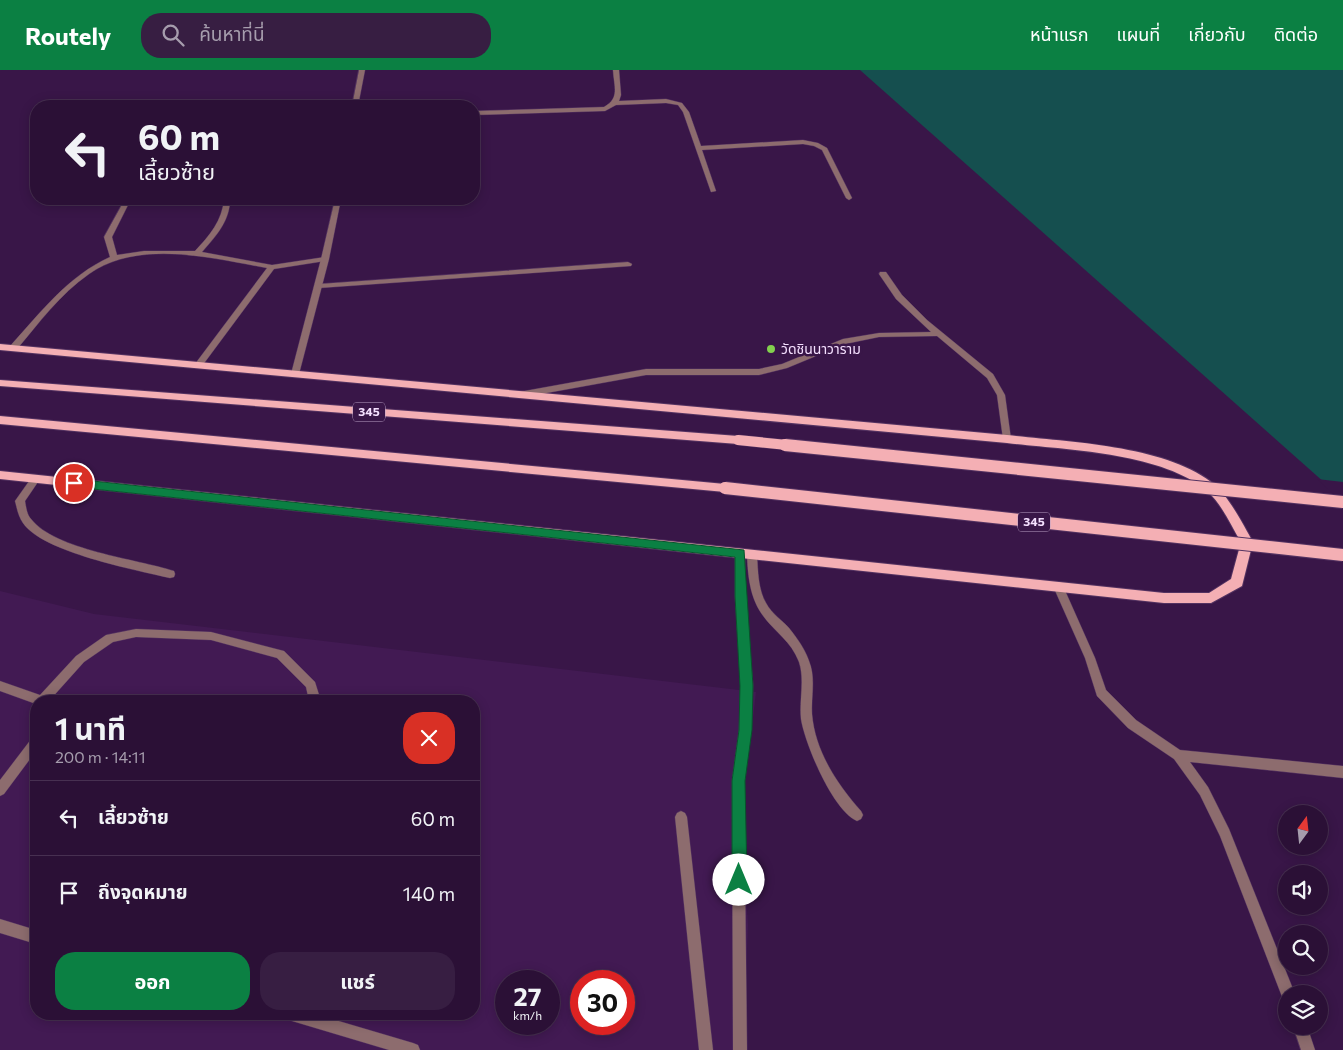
<!DOCTYPE html>
<html lang="th">
<meta charset="utf-8">
<style>
:root{--surface:#2b1036;--page:#371e42;--text:#f1f3f6;--muted:#a69dad;--line:#473051;--accent:#0b8043}
body{margin:0;font-family:Commissioner,"Noto Sans Thai",sans-serif;background:var(--page);color:var(--text);height:100vh;display:flex;flex-direction:column;font-size:19px;white-space:nowrap}
*{box-sizing:border-box;margin:0}
p{font-size:16px;color:var(--muted)}
.icon{flex:none;width:28px;height:28px;fill:none;stroke:currentColor;stroke-width:2;stroke-linecap:round;stroke-linejoin:round}
.map{position:relative;flex:1;overflow:hidden}
.drawer{position:absolute;left:30px;top:625px;width:450px;height:325px;display:flex;flex-direction:column;background:var(--surface);border-radius:20px;box-shadow:0 2px 12px #0003,0 0 0 1px var(--line)}
.drawer>*{flex:none}
.banner{position:absolute;left:30px;top:30px;width:450px;height:105px;border-radius:20px;box-shadow:0 2px 12px #0003,0 0 0 1px var(--line);background:#2b1036;color:var(--text);overflow:hidden}
.needle{width:32px;rotate:15deg}
.fabs{position:absolute;left:1278px;top:735px;display:grid;gap:10px}
.fabs a{display:grid;place-items:center;width:50px;height:50px;border-radius:50%;background:var(--surface);box-shadow:0 2px 12px #0003,0 0 0 1px var(--line);font-size:25px}
.speed{position:absolute;left:495px;top:900px;display:flex;gap:10px;font-size:25px;font-weight:700;text-align:center}
.speed>*{display:grid;place-content:center;width:65px;height:65px;border-radius:50%;background:var(--surface);box-shadow:0 2px 12px #0003,0 0 0 1px var(--line);line-height:1}
.speed small{font-size:12px;font-weight:400}
.speed .limit{border:8px solid #d22;background:#fff;color:#111}
.pin{position:absolute;display:grid;place-items:center;width:42px;height:42px;color:#fff;margin:-21px;border:2px solid #fff;border-radius:50%;box-shadow:0 1px 5px #0007}
.me{position:absolute;width:55px;margin:-28px;rotate:0deg;stroke-linejoin:round;filter:drop-shadow(0 0 4px #0008)}
.turn{display:flex;align-items:center;gap:18px;height:105px;padding:0 25px;font-size:22px}
.turn .icon{width:65px;height:65px;stroke-width:2.5}
.turn b{display:block;font-size:35px;line-height:42px}
.round{display:grid;place-items:center;flex:none;width:52px;height:52px;border-radius:20px;background:var(--page)}
.overview{display:flex;align-items:center;justify-content:space-between;height:85px;padding:0 25px}
h1{font-size:30px;font-weight:700;line-height:38px}
.primary-button{display:flex;gap:10px;margin-top:auto;padding:10px 25px}
.primary-button a{flex:1;height:58px;border-radius:20px;background:var(--accent);color:#fff;font-size:20px;font-weight:700;line-height:58px;text-align:center}
.primary-button a+a{background:var(--page);color:var(--text)}
ul{padding:0;list-style:none}
li{display:flex;align-items:center;gap:15px;height:75px;padding:0 25px;border-top:1px solid var(--line)}
li div{flex:1}
li b{display:block;font-size:19px}
li em{font-style:normal}
header{display:flex;align-items:center;gap:30px;box-sizing:border-box;height:70px;padding:0 25px;background:var(--accent);color:#fff}
header strong{font-size:24px}
nav{display:flex;gap:28px;margin-inline-start:auto;font-size:18px}
.search{width:350px;height:45px;background:var(--page);display:flex;align-items:center;gap:12px;box-sizing:border-box;padding:0 18px;border-radius:20px;color:var(--muted);font-size:19px}
.map>svg:first-child{display:block}
.built{fill:#421a53;fill-rule:evenodd}
.water{fill:#154f4f}
.pier{fill:#391648}
.lines{fill:none;stroke-linecap:round;stroke-linejoin:round}
.service-casing{stroke:#533261;stroke-width:1}
.minor-casing{stroke:#533261;stroke-width:1}
.primary-casing{stroke:#533261;stroke-width:2}
.service{fill:#8d6c6e;fill-rule:evenodd}
.minor{fill:#8d6c6e;fill-rule:evenodd}
.primary{fill:#f4afb4;fill-rule:evenodd}
.primary-bridge-far1-casing{stroke:#533261;stroke-width:11;stroke-linecap:butt}
.primary-bridge-casing{stroke:#533261;stroke-width:14;stroke-linecap:butt}
.primary-bridge-far1{stroke:#f4afb4;stroke-width:10}
.primary-bridge{stroke:#f4afb4;stroke-width:12}
.route{fill:#0b8043;stroke:#07532c}
.poi-dot{fill:#83d04e;stroke:#391648;stroke-width:2}
.labels{text-anchor:middle;stroke-width:5;stroke-linejoin:round;paint-order:stroke}
.shield{fill:#391648;stroke:#bca3c7;stroke-width:1}
.shield-label{font-size:12px;font-weight:bold;fill:#f4dffe}
.poi-label{font-size:14px;fill:#f4dffe;stroke:#391648;text-anchor:start}
</style>
<header>
<strong>Routely</strong>
<div class="search"><svg class="icon" aria-label="search" viewBox="0 0 24 24"><circle cx="10" cy="10" r="6"/><path d="M15 15l6 6"/></svg>ค้นหาที่นี่</div>
<nav><a>หน้าแรก</a><a>แผนที่</a><a>เกี่ยวกับ</a><a>ติดต่อ</a></nav>
</header>
<div class="map">
<svg width="1343" height="980" viewBox="0 0 1343 980">
<rect width="100%" height="100%" fill="#391648"/>
<path class="built" d="M 0,521 L 94,544 L 756,622 L 741,751 L 748,855 L 743,980 L 0,980 ZM 36,631 L 474,631 L 474,944 L 36,944 ZM 506,911 L 549,911 L 549,954 L 506,954 ZM 581,911 L 624,911 L 624,954 L 581,954 Z"/>
<path class="water" d="M 860,0 L 1343,0 L 1343,429 Z"/>
<path class="pier" d="M 1317,409 L 1343,412 L 1343,432 L 1341,431 Z"/>
<g class="lines">
<g class="service-casing">
<path id="service" d="M 613,0 L 619,0 L 621,25 L 619,31 L 666,29 L 682,33 L 689,42 L 701,76 L 803,70 L 818,73 L 827,78 L 852,128 L 849,130 L 846,128 L 822,80 L 814,76 L 803,74 L 702,80 L 716,121 L 711,122 L 683,42 L 678,35 L 666,33 L 616,35 L 605,41 L 474,45 L 474,41 L 604,37 C 620,28 614,17 613,0 Z
M 125,129 L 131,129 L 112,167 L 117,185 L 144,181 L 195,181 C 210,165 222,151 224,129 L 230,129 C 230,151 216,166 202,182 L 272,195 L 325,187 L 329,189 L 325,191 L 274,199 L 202,296 L 199,297 L 195,294 L 267,198 C 211,188 139,169 89,204 C 60,224 39,253 17,279 L 11,279 L 11,275 C 41,242 68,206 110,187 L 104,167 Z
M 628,192 L 632,194 L 631,196 L 319,218 L 315,216 L 319,214 Z
M 35,406 L 40,409 L 25,431 C 26,437 27,445 31,449 C 55,480 137,489 174,501 L 175,504 L 174,507 L 170,508 C 136,500 42,482 23,453 C 18,446 17,438 15,431 L 32,407 Z
M 136,559 L 211,562 L 284,581 L 315,612 L 321,631 L 309,631 L 306,617 L 277,588 L 211,570 L 136,567 L 113,572 L 84,592 L 49,631 L 36,631 L 36,634 L 0,621 L 0,611 L 40,625 L 76,586 L 106,565 Z
M 36,667 L 36,681 L 4,724 L 0,726 L 0,710 L 32,668 Z
M 681,741 L 685,743 L 687,747 L 713,980 L 699,980 L 675,747 L 677,743 Z
M 0,849 L 36,860 L 36,874 L 0,863 Z
M 285,944 L 315,944 L 413,973 L 418,975 L 420,980 L 389,980 L 292,951 L 287,949 Z"/>
</g>
<g class="minor-casing">
<path id="minor" d="M 359,0 L 365,0 L 358,36 L 352,36 Z
M 335,129 L 341,129 L 329,189 L 299,304 L 295,307 L 291,304 L 321,189 Z
M 880,202 L 886,202 L 902,225 L 927,250 L 993,304 L 1005,325 L 1011,369 L 1010,371 L 1004,371 L 1003,369 L 997,325 L 987,308 L 937,266 L 879,267 L 845,274 L 787,298 L 759,305 L 646,305 L 519,328 L 515,325 L 519,322 L 646,299 L 759,299 L 782,294 L 843,269 L 879,263 L 931,262 L 896,229 L 879,204 Z
M 740,479 L 744,480 L 745,483 L 745,526 L 753,615 L 751,660 L 744,711 L 747,980 L 733,980 L 732,711 L 739,660 L 741,615 L 735,526 L 735,483 L 736,480 Z
M 752,481 L 756,482 L 757,485 C 758,501 758,519 766,533 C 772,544 782,550 789,558 C 797,568 805,579 809,591 C 816,608 811,626 812,644 C 815,681 837,714 861,741 L 863,745 L 861,749 L 857,751 C 833,741 805,674 801,649 C 799,630 805,610 799,592 C 791,571 776,563 764,547 C 750,529 748,507 747,485 L 748,482 Z
M 1058,512 L 1062,513 L 1063,516 L 1095,588 L 1106,620 L 1136,650 L 1180,680 L 1343,696 L 1343,708 L 1190,692 L 1208,717 L 1229,759 L 1295,924 L 1286,924 L 1286,930 L 1283,929 L 1281,924 L 1220,766 L 1200,725 L 1174,689 L 1128,658 L 1097,626 L 1085,588 L 1053,516 L 1054,513 Z
M 1293,956 L 1307,956 L 1315,980 L 1301,980 Z"/>
</g>
<g class="primary-casing">
<path id="primary" d="M 0,274 L 1007,365 C 1067,372 1168,375 1215,415 C 1229,427 1244,456 1253,472 L 1242,516 L 1211,533 L 1164,533 L 0,409 L 0,401 L 1164,523 L 1209,523 L 1231,509 L 1241,472 C 1231,456 1222,434 1207,421 C 1161,382 1065,380 1007,373 L 0,280 Z
M 0,310 L 738,366 L 744,370 L 738,374 L 0,316 Z
M 0,346 L 725,414 L 731,418 L 725,422 L 0,354 Z"/>
</g>
<use href="#service" class="service"/>
<use href="#minor" class="minor"/>
<use href="#primary" class="primary"/>
<g class="primary-bridge-far1-casing">
<path id="primary-bridge-far1" d="M 738,370 L 797,376"/>
</g>
<g class="primary-bridge-casing">
<path id="primary-bridge" d="M 785,375 L 1343,432
M 725,418 L 1343,485"/>
</g>
<use href="#primary-bridge-far1" class="primary-bridge-far1"/>
<use href="#primary-bridge" class="primary-bridge"/>
</g>
<path class="route" d="M 74,409 L 744,480 L 753,616 L 752,660 L 745,711 L 747,810 L 745,816 L 739,818 L 734,816 L 732,810 L 732,711 L 739,660 L 740,616 L 735,526 L 735,487 L 74,417 L 68,413 Z"/>
<circle class="poi-dot" cx="771" cy="279" r="5"/>
<g class="labels">
<g class="shield">
<rect x="353" y="332.5" width="32" height="19" rx="4"/>
<rect x="1018" y="442.5" width="32" height="19" rx="4"/>
</g>
<g class="shield-label">
<text x="369" y="346">345</text>
<text x="1034" y="456">345</text>
</g>
<g class="poi-label">
<text x="781" y="284">วัดชินนาวาราม</text>
</g>
</g>
</svg>
<div class="fabs">
<a><svg class="needle" viewBox="-14 -14 28 28"><path d="M0-13l5 13h-10z" fill="#e53935"/><path d="M0 13l5-13h-10z" fill="#a69dad"/></svg></a>
<a><svg class="icon" aria-label="sound" viewBox="0 0 24 24"><path d="M4 9h4l5-4v14l-5-4H4zM17 9q2 3 0 6"/></svg></a>
<a><svg class="icon" aria-label="search" viewBox="0 0 24 24"><circle cx="10" cy="10" r="6"/><path d="M15 15l6 6"/></svg></a>
<a><svg class="icon" aria-label="layers" viewBox="0 0 24 24"><path d="M12 4l9 5-9 5-9-5zM3 14l9 5 9-5"/></svg></a>
</div>
<div class="speed"><div>27<small>km/h</small></div><div class="limit">30</div></div>
<div class="pin" style="left:74px;top:413px;background:#d93025"><svg class="icon" aria-label="arrive" viewBox="0 0 24 24"><path d="M6 21V4h12l-3 4 3 4H6"/></svg></div>
<svg class="me" style="left:739px;top:810px" viewBox="-20 -20 40 40"><circle r="19" fill="#fff"/><path d="M0-13L10 11 0 6-10 11z" fill="#0b8043"/></svg>
<div class="banner">
<div class="turn"><svg class="icon" aria-label="left" viewBox="0 0 24 24"><path d="M17 20v-9H6M10 6l-5 5 5 5"/></svg><div><b>60 m</b>เลี้ยวซ้าย</div></div>
</div>
<section class="drawer">
<div class="overview"><div><h1>1 นาที</h1><p>200 m · 14:11</p></div><a class="round" style="background:#d93025;color:#fff"><svg class="icon" aria-label="close" viewBox="0 0 24 24"><path d="M6 6l12 12M18 6L6 18"/></svg></a></div>
<ul>
<li><svg class="icon" aria-label="left" viewBox="0 0 24 24"><path d="M17 20v-9H6M10 6l-5 5 5 5"/></svg><div><b>เลี้ยวซ้าย</b></div><em>60 m</em></li>
<li><svg class="icon" aria-label="arrive" viewBox="0 0 24 24"><path d="M6 21V4h12l-3 4 3 4H6"/></svg><div><b>ถึงจุดหมาย</b></div><em>140 m</em></li>
</ul>
<div class="primary-button"><a>ออก</a><a>แชร์</a></div>
</section>
</div>
